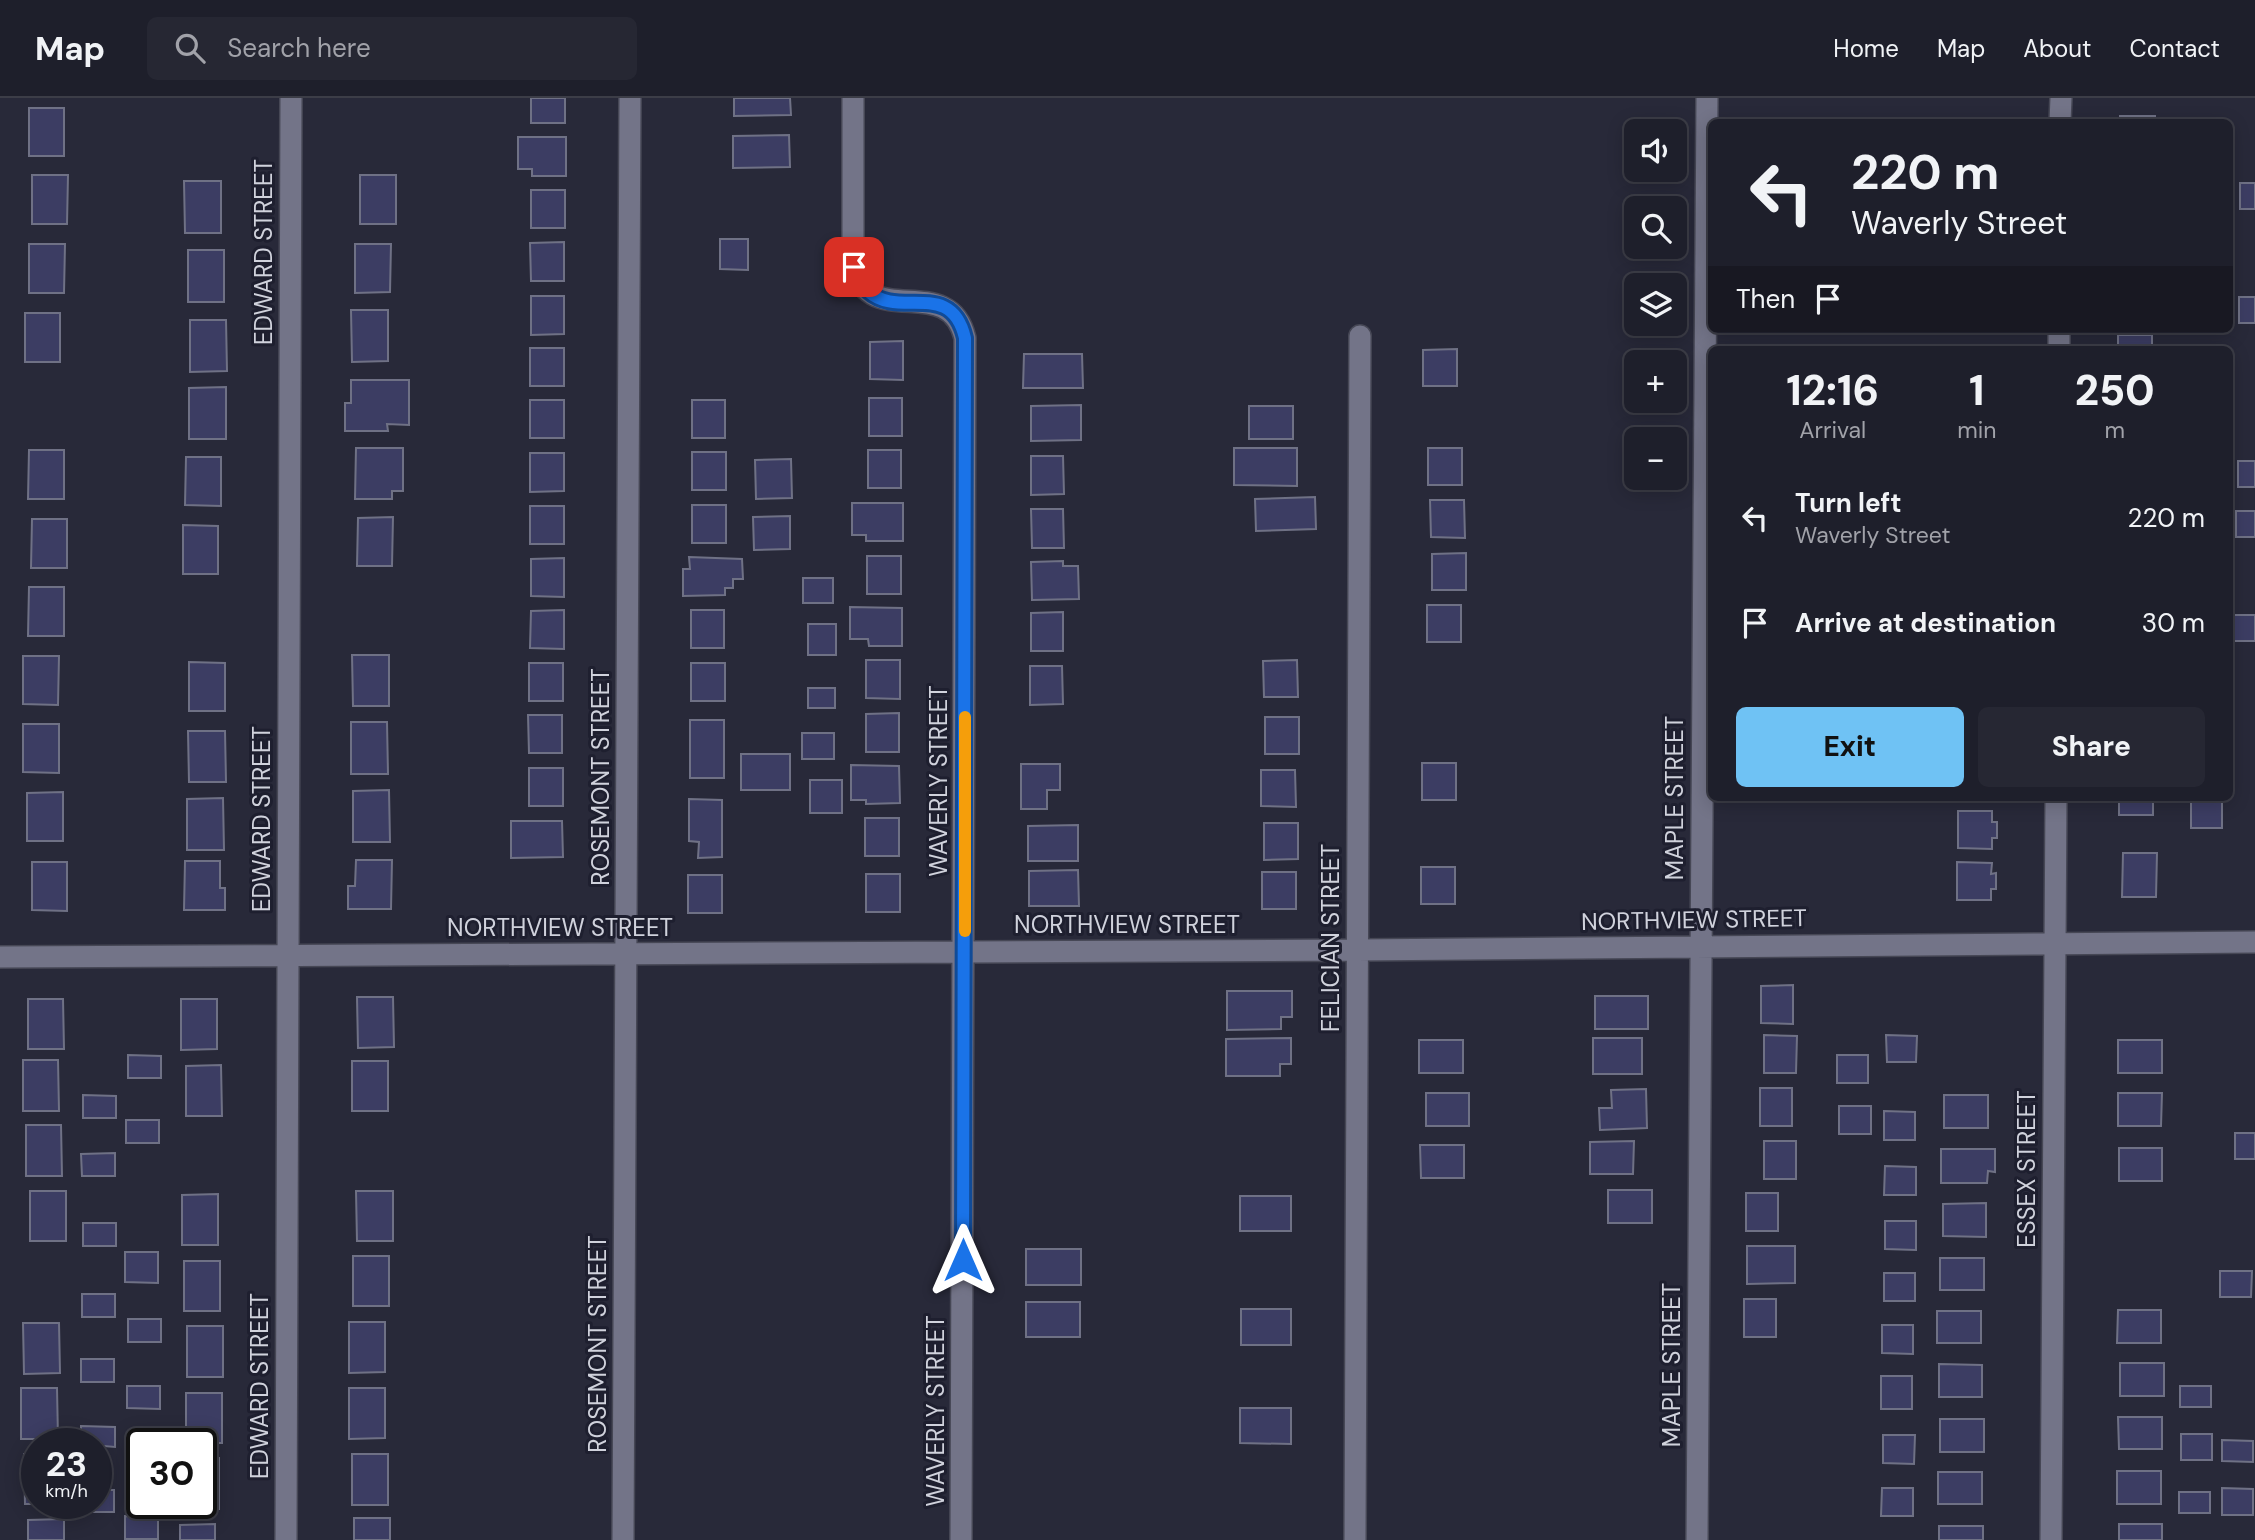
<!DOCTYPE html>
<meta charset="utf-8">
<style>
:root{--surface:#1e1f2b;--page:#262733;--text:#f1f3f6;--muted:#a1a2a9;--line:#3c3d47;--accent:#6fc2f4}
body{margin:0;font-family:"DM Sans",sans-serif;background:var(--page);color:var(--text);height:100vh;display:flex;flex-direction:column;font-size:26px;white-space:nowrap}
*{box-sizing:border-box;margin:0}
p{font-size:23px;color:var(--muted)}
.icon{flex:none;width:38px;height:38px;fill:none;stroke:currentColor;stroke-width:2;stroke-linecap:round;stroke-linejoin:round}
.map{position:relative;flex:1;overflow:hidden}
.side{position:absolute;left:1708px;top:248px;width:525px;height:455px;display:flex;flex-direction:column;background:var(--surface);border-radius:10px;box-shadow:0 4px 18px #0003,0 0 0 2px var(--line)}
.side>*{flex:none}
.hud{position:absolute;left:1708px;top:21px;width:525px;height:214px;border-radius:10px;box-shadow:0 4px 18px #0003,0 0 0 2px var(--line);background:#1e1f2b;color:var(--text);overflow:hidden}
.controls{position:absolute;left:1624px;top:21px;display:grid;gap:14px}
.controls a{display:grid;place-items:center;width:63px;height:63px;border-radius:10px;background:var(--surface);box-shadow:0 4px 18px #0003,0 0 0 2px var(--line);font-size:35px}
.speed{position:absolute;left:21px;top:1330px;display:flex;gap:14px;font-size:35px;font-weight:700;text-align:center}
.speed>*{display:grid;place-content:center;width:91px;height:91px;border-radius:50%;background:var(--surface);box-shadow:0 4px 18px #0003,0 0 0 2px var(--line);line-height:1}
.speed small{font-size:18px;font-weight:400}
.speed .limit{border:4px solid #111;border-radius:10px;background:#fff;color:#111}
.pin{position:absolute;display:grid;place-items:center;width:60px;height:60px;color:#fff;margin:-30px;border-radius:14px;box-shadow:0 4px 10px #0006}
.me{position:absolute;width:77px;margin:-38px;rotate:0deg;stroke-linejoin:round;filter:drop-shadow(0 0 5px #0008)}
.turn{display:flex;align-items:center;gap:24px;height:147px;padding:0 28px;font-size:32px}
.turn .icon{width:91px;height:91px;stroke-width:2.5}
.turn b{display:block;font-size:49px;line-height:60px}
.then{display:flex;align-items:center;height:66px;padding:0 28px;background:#0003;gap:14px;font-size:26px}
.eta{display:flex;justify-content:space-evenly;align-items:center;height:119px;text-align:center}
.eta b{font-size:42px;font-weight:800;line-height:49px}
.primary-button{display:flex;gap:14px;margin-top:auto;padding:14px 28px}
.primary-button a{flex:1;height:80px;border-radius:10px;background:var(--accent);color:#111;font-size:28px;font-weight:800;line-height:80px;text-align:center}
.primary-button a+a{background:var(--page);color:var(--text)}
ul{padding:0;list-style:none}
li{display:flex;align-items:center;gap:21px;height:105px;padding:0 28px}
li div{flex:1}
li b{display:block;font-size:26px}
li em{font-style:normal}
header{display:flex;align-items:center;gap:42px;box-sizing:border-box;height:98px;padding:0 35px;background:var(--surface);border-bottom:2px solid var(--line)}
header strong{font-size:33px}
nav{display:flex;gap:38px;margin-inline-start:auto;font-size:24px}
.search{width:490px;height:63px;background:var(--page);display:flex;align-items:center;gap:18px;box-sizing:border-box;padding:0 24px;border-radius:10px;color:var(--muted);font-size:26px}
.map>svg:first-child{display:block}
.building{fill:#3c3d63;stroke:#6f7185;stroke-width:2}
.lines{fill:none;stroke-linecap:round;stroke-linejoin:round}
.street-casing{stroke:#464755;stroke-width:24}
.street{stroke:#737488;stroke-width:21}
.route-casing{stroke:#114b97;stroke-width:18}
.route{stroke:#1a73e8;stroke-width:12}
.slow{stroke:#f59e0b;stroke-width:12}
.labels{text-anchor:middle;stroke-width:6;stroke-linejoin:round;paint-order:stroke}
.street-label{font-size:24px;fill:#d0d2dc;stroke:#1e1f2f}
</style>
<header>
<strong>Map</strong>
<div class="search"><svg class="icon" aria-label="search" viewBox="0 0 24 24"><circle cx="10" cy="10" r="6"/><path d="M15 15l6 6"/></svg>Search here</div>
<nav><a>Home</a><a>Map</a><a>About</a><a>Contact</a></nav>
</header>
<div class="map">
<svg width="2255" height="1442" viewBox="0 0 2255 1442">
<rect width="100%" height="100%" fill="#282939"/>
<path class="building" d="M 531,0 L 565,0 L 565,25 L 531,25 Z
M 734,0 L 790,0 L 791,17 L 734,18 Z
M 29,10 L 64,10 L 64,58 L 29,58 Z
M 2120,18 L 2155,18 L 2155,24 L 2120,24 Z
M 789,37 L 790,69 L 733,70 L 733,38 Z
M 518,39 L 566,39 L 566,78 L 532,78 L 532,71 L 518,71 Z
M 32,77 L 68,77 L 67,126 L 32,126 Z
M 360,77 L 396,77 L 396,126 L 360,126 Z
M 184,83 L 221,83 L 221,135 L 185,135 Z
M 2240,85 L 2255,85 L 2255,111 L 2240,111 Z
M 531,92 L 565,92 L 565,130 L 531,130 Z
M 720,141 L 748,141 L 748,172 L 720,171 Z
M 564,144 L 564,183 L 531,183 L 530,145 Z
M 29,146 L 65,146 L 64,195 L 29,195 Z
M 355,146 L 391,146 L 390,194 L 355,195 Z
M 188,152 L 224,152 L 224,204 L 188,204 Z
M 531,198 L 564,198 L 564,236 L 531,237 Z
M 2239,199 L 2255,199 L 2255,225 L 2239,225 Z
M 351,212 L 388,212 L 388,263 L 352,264 Z
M 25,215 L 60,215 L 60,264 L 25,264 Z
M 190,222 L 226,222 L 227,273 L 190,274 Z
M 2118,237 L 2152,237 L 2152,252 L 2118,252 Z
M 903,243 L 903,282 L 870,281 L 870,244 Z
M 530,250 L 564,250 L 564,288 L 530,288 Z
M 1457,251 L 1457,288 L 1423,288 L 1423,252 Z
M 1024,256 L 1082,256 L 1083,290 L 1023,290 Z
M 351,282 L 409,282 L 409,327 L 387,326 L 388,333 L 345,333 L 345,305 L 351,305 Z
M 226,289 L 226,341 L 189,341 L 189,290 Z
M 869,300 L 902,300 L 902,338 L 869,338 Z
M 530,302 L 564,302 L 564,340 L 530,340 Z
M 692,302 L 725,302 L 725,340 L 692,340 Z
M 1081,307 L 1081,342 L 1031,343 L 1031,308 Z
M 1249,308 L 1293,308 L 1293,341 L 1249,341 Z
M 356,350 L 403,350 L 403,393 L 392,393 L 392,401 L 355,401 Z
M 1234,350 L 1297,350 L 1297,388 L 1234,387 Z
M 1428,350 L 1462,350 L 1462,387 L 1428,387 Z
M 29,352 L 64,352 L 64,401 L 28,401 Z
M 868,352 L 901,352 L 901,390 L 868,390 Z
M 692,354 L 726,354 L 726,392 L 692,392 Z
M 530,355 L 564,355 L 564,393 L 530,394 Z
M 1031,358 L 1063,358 L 1064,396 L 1031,397 Z
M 186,359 L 221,359 L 221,408 L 185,407 Z
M 791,361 L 792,400 L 756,401 L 755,362 Z
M 2238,363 L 2255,363 L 2255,389 L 2238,389 Z
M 1315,399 L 1316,431 L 1256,433 L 1255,401 Z
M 1430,402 L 1464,402 L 1465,440 L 1431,439 Z
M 852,405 L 903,405 L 903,443 L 866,443 L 866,437 L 852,437 Z
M 692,407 L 726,407 L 726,445 L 692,445 Z
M 530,408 L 564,408 L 564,446 L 530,446 Z
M 1031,411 L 1063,411 L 1064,450 L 1032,450 Z
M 2236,413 L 2255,413 L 2255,439 L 2236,439 Z
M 790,418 L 790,451 L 754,452 L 753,419 Z
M 393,419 L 392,468 L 357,468 L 358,420 Z
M 32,421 L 67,421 L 67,470 L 31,470 Z
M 183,427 L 218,428 L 218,476 L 183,476 Z
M 1466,455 L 1466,492 L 1432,492 L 1432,456 Z
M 867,458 L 901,458 L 901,496 L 867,496 Z
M 689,459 L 742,461 L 743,481 L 733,481 L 733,490 L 725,490 L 725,497 L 683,498 L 683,471 L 690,471 Z
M 564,460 L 564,499 L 531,498 L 531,461 Z
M 1063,463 L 1063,468 L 1078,468 L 1079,501 L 1032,502 L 1031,464 Z
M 803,480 L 833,480 L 833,505 L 803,505 Z
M 29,489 L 64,489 L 64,538 L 28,538 Z
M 1427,507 L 1461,507 L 1461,544 L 1427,544 Z
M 850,509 L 902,510 L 902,548 L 869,548 L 868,541 L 850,541 Z
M 564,512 L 564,551 L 530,550 L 531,513 Z
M 691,512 L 724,512 L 724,550 L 691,550 Z
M 1063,514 L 1063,553 L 1031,553 L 1031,515 Z
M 2234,517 L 2255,517 L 2255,543 L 2233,543 Z
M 808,526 L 836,526 L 836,557 L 808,557 Z
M 352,557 L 389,557 L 389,608 L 353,608 Z
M 23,558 L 59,558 L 58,607 L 23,606 Z
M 866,562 L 900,562 L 900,601 L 866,600 Z
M 1297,562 L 1298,599 L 1264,599 L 1263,563 Z
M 189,564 L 225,565 L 225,613 L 189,613 Z
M 529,565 L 563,565 L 563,603 L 529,603 Z
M 691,565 L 725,565 L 725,603 L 691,603 Z
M 1030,568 L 1062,568 L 1063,606 L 1030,607 Z
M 808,590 L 835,590 L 835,610 L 808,610 Z
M 899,615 L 899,654 L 866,654 L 866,616 Z
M 528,617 L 562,617 L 562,655 L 529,655 Z
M 1265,619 L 1299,619 L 1299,656 L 1265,656 Z
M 690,622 L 724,622 L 724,680 L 690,680 Z
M 351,624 L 387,624 L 388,676 L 351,676 Z
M 23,626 L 59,626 L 59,675 L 23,674 Z
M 188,633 L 225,633 L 226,684 L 189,684 Z
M 802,635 L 834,635 L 834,661 L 802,661 Z
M 741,656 L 790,656 L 790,692 L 741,692 Z
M 1422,665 L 1456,665 L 1456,702 L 1422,702 Z
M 1021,666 L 1060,666 L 1060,692 L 1047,692 L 1047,711 L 1021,711 Z
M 851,667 L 899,668 L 900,705 L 866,706 L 866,702 L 851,702 Z
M 529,670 L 563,670 L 563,708 L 529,708 Z
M 1261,672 L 1295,672 L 1296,709 L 1261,708 Z
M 810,682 L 842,682 L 842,715 L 810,715 Z
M 389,692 L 390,744 L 353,744 L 353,693 Z
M 63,694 L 63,743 L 27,743 L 27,695 Z
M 223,700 L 224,752 L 187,752 L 187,701 Z
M 2119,700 L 2153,700 L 2153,717 L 2119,717 Z
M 689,701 L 722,702 L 722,759 L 698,760 L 699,744 L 689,743 Z
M 2191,704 L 2222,704 L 2222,730 L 2191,730 Z
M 1958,713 L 1992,713 L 1992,724 L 1997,724 L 1997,740 L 1992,740 L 1992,751 L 1958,750 Z
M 865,720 L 899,720 L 899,758 L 865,758 Z
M 511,723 L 562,723 L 563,759 L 511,760 Z
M 1264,725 L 1298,725 L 1298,761 L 1264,762 Z
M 1078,727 L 1078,763 L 1028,763 L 1028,728 Z
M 2123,755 L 2157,755 L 2156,799 L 2122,799 Z
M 356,762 L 392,762 L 391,811 L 348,811 L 348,788 L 355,788 Z
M 185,763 L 220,763 L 220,790 L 225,790 L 225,812 L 184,812 Z
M 32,764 L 67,764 L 67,813 L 32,812 Z
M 1957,764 L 1992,765 L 1991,776 L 1996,775 L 1996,791 L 1991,791 L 1991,802 L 1957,802 Z
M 1421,769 L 1455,769 L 1455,806 L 1421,806 Z
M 1078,772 L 1079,808 L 1029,808 L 1029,773 Z
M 1262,774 L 1296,774 L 1296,811 L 1262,811 Z
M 866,776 L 900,776 L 900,814 L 866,814 Z
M 688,777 L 722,777 L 722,815 L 688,815 Z
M 1793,887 L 1793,926 L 1761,925 L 1761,888 Z
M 1227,893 L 1292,893 L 1292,919 L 1281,919 L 1281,931 L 1227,932 Z
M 1595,898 L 1648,898 L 1648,931 L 1595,931 Z
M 357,899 L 393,899 L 394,949 L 358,950 Z
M 28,901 L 63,901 L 64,951 L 28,951 Z
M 181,901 L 217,901 L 217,951 L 181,952 Z
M 1764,937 L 1797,938 L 1796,975 L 1764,975 Z
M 1886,937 L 1917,938 L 1916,964 L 1887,964 Z
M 1291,940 L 1291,966 L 1280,966 L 1280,978 L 1226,978 L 1226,941 Z
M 1593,940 L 1642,940 L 1642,976 L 1593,976 Z
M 1419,942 L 1463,942 L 1463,975 L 1419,975 Z
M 2118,942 L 2162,942 L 2162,975 L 2118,975 Z
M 128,957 L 161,958 L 161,980 L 128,980 Z
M 1837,957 L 1868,957 L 1868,985 L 1837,985 Z
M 23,962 L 58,962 L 59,1013 L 23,1013 Z
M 352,963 L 388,963 L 388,1013 L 352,1013 Z
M 221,967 L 222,1018 L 186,1018 L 186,968 Z
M 1760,990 L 1792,990 L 1792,1028 L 1760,1028 Z
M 1646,991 L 1647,1030 L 1600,1032 L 1599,1010 L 1612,1010 L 1611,992 Z
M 1426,995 L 1469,995 L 1469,1028 L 1426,1028 Z
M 2118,995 L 2162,995 L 2161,1028 L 2118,1028 Z
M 83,997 L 116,998 L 116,1020 L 83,1020 Z
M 1944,997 L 1988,997 L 1988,1030 L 1944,1030 Z
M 1839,1008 L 1871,1008 L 1871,1036 L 1839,1036 Z
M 1884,1013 L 1915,1014 L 1915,1042 L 1884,1042 Z
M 126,1022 L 159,1022 L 159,1045 L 126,1045 Z
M 26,1027 L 61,1027 L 62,1078 L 26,1078 Z
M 2235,1035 L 2255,1035 L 2255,1061 L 2235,1061 Z
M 1634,1043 L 1633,1076 L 1590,1076 L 1590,1044 Z
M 1764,1043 L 1796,1043 L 1796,1081 L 1764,1081 Z
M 1420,1047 L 1464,1047 L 1464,1080 L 1421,1080 Z
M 2119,1050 L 2162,1050 L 2162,1083 L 2119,1083 Z
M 1941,1051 L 1995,1051 L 1995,1074 L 1988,1073 L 1987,1085 L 1941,1085 Z
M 115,1055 L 115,1078 L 82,1078 L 81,1056 Z
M 1885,1068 L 1916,1069 L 1916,1097 L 1884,1097 Z
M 1608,1092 L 1652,1092 L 1652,1125 L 1608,1125 Z
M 30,1093 L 66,1093 L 66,1143 L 30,1143 Z
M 356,1093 L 393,1093 L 393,1143 L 357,1143 Z
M 1746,1095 L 1778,1095 L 1778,1133 L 1746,1133 Z
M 218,1096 L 218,1147 L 182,1147 L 182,1097 Z
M 1240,1098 L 1291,1098 L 1291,1133 L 1240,1133 Z
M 1986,1105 L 1986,1139 L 1943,1138 L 1943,1106 Z
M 1885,1123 L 1916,1123 L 1916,1152 L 1885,1151 Z
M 83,1125 L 116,1125 L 116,1148 L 83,1148 Z
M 1747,1148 L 1795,1148 L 1795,1185 L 1747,1186 Z
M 1026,1151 L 1081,1151 L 1081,1187 L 1026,1187 Z
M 125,1154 L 158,1154 L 158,1185 L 125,1184 Z
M 353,1158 L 389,1158 L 389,1208 L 353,1208 Z
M 1940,1160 L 1984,1160 L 1984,1192 L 1940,1192 Z
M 184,1163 L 220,1163 L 220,1213 L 184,1213 Z
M 2220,1173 L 2252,1173 L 2251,1199 L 2220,1199 Z
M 1884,1175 L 1915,1175 L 1915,1203 L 1884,1203 Z
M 82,1196 L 115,1196 L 115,1219 L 82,1219 Z
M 1744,1201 L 1776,1201 L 1776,1239 L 1744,1239 Z
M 1026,1204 L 1080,1204 L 1080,1239 L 1026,1239 Z
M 1241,1211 L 1291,1211 L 1291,1247 L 1241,1247 Z
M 2118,1212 L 2161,1212 L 2161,1245 L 2117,1245 Z
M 1937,1213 L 1981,1213 L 1981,1245 L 1937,1245 Z
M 128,1221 L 161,1221 L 161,1244 L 128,1244 Z
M 349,1224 L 385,1224 L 385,1274 L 349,1275 Z
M 23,1225 L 59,1225 L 60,1275 L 24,1276 Z
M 1882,1227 L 1913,1227 L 1913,1256 L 1882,1255 Z
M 187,1228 L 223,1228 L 223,1279 L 187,1279 Z
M 81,1261 L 114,1261 L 114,1284 L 81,1284 Z
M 2120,1265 L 2164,1265 L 2164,1298 L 2120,1298 Z
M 1939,1266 L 1982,1267 L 1982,1299 L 1939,1299 Z
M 1881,1278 L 1912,1278 L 1912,1311 L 1881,1311 Z
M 127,1288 L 160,1288 L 160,1311 L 127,1310 Z
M 2180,1288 L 2211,1288 L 2211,1309 L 2180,1309 Z
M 21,1290 L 57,1290 L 58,1341 L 21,1341 Z
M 349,1290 L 385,1290 L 385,1340 L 349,1341 Z
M 186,1295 L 222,1295 L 222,1345 L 186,1345 Z
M 1240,1310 L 1291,1310 L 1291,1346 L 1240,1345 Z
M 2118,1319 L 2162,1319 L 2162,1351 L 2119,1351 Z
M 1940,1321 L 1984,1321 L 1984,1354 L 1940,1354 Z
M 81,1328 L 115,1329 L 115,1349 L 81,1346 Z
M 2181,1336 L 2212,1336 L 2212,1362 L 2181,1362 Z
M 1883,1337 L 1915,1337 L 1914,1366 L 1883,1365 Z
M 2222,1342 L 2253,1343 L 2253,1364 L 2222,1363 Z
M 126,1352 L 142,1352 L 142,1375 L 126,1374 Z
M 24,1356 L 37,1356 L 37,1405 L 61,1406 L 25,1406 Z
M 352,1356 L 388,1356 L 388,1407 L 352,1407 Z
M 219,1360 L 219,1411 L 183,1411 L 183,1405 L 201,1405 L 201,1361 Z
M 2117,1373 L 2161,1373 L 2161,1406 L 2117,1406 Z
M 1938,1374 L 1982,1374 L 1982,1406 L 1938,1406 Z
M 1882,1390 L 1913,1390 L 1913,1418 L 1881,1418 Z
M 2222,1390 L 2253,1391 L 2253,1417 L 2222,1417 Z
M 96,1392 L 114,1392 L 114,1414 L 81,1414 L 81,1405 L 96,1405 Z
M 2179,1394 L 2210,1394 L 2210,1415 L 2179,1415 Z
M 125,1418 L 158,1419 L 158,1441 L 125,1441 Z
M 354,1420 L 390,1420 L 390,1442 L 354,1442 Z
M 64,1421 L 64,1442 L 28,1442 L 28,1422 Z
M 215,1426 L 215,1442 L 180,1442 L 180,1427 Z
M 2119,1426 L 2162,1426 L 2162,1442 L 2119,1442 Z
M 1939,1428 L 1983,1428 L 1983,1442 L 1939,1442 Z"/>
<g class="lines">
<g class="street-casing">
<path id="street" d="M 853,0 L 853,158 C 861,240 948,169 965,240 L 961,1442
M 2060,24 L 2061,0
M 2059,252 L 2059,231
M 0,859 L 1357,852 L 2255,844
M 286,1442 L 291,0
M 623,1442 L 630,0
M 1355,1442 L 1360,238
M 1697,1442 L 1707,0
M 2051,1442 L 2056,700"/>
</g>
<use href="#street" class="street"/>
</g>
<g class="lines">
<g class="route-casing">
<path id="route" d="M 854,169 C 858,178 861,186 868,193 C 899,222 951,180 965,240 L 963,1162"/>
</g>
<use href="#route" class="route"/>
<path class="slow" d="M 965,833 L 965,619"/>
</g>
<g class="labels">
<g class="street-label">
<text transform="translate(264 154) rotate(-90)" y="8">EDWARD STREET</text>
<text transform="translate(601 679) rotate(-90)" y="8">ROSEMONT STREET</text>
<text transform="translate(939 683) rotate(-90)" y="8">WAVERLY STREET</text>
<text transform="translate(1675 700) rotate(-90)" y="8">MAPLE STREET</text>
<text transform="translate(262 721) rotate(-90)" y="8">EDWARD STREET</text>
<text transform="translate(1694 822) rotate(-1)" y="8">NORTHVIEW STREET</text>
<text x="1127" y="835">NORTHVIEW STREET</text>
<text x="560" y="838">NORTHVIEW STREET</text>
<text transform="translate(1331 840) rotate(-90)" y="8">FELICIAN STREET</text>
<text transform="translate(2027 1071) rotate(-90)" y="8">ESSEX STREET</text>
<text transform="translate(598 1246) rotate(-90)" y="8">ROSEMONT STREET</text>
<text transform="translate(1672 1267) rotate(-90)" y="8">MAPLE STREET</text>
<text transform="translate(260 1288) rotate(-90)" y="8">EDWARD STREET</text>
<text transform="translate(936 1313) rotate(-90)" y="8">WAVERLY STREET</text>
</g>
</g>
</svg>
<div class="controls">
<a><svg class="icon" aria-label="sound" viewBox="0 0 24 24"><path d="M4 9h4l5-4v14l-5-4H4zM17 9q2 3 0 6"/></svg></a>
<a><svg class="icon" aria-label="search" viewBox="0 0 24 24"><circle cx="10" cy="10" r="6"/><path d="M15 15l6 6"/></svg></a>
<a><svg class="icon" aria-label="layers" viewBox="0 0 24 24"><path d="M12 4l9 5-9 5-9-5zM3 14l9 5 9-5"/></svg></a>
<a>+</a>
<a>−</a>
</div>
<div class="speed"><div>23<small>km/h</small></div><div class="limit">30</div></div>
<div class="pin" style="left:854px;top:169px;background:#d93025"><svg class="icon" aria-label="arrive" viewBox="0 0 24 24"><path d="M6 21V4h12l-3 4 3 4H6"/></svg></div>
<svg class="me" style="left:963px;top:1162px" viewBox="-20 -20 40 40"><path d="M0-17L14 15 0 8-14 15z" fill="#1a73e8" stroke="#fff" stroke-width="4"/></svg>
<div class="hud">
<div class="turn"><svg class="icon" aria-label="left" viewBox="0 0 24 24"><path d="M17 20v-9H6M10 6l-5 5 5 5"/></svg><div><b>220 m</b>Waverly Street</div></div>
<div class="then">Then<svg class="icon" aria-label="arrive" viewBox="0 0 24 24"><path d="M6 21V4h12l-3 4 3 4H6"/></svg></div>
</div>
<section class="side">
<div class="eta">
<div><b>12:16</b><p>Arrival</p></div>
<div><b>1</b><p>min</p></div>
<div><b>250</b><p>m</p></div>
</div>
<ul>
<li><svg class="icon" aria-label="left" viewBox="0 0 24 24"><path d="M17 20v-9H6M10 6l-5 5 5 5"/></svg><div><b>Turn left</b><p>Waverly Street</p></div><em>220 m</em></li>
<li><svg class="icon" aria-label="arrive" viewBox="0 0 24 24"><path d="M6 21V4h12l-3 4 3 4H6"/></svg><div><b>Arrive at destination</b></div><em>30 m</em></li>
</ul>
<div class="primary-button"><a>Exit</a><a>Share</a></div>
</section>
</div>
